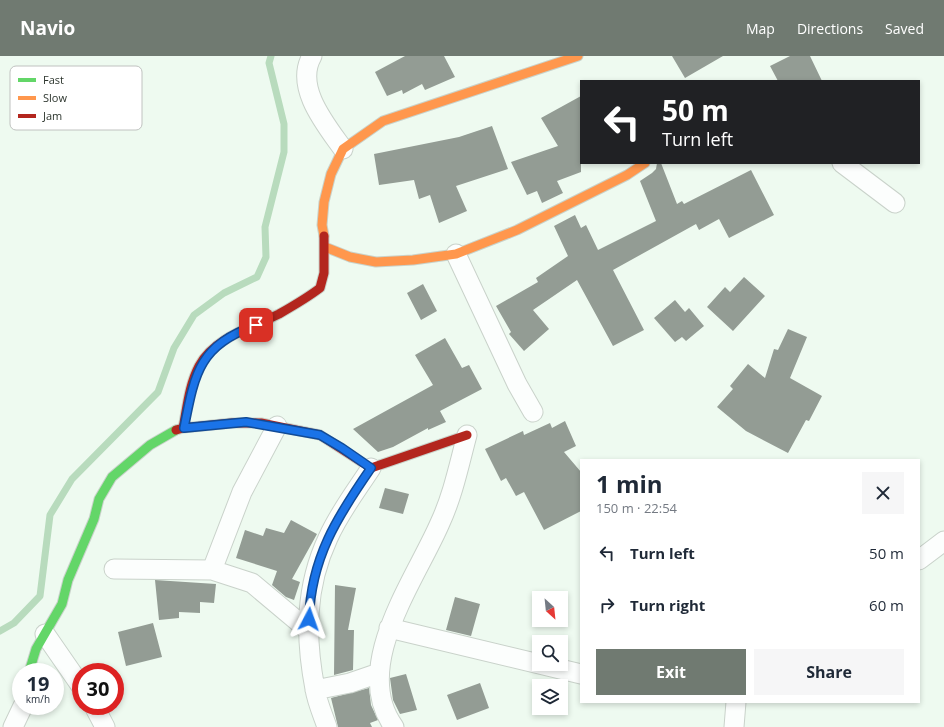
<!DOCTYPE html>
<meta charset="utf-8">
<style>
:root{--surface:#fff;--page:#f6f6f7;--text:#1f2937;--muted:#747a83;--accent:#707a71}
body{margin:0;font-family:"Open Sans",sans-serif;background:var(--page);color:var(--text);height:100vh;display:flex;flex-direction:column;font-size:15px;white-space:nowrap}
*{box-sizing:border-box;margin:0}
p{font-size:13px;color:var(--muted)}
.icon{flex:none;width:22px;height:22px;fill:none;stroke:currentColor;stroke-width:2;stroke-linecap:round;stroke-linejoin:round}
.map{position:relative;flex:1;overflow:hidden}
.panel{position:absolute;left:580px;top:403px;width:340px;height:244px;display:flex;flex-direction:column;background:var(--surface);border-radius:0px;box-shadow:0 2px 6px #0003}
.panel>*{flex:none}
.top-card{position:absolute;left:580px;top:24px;width:340px;height:84px;border-radius:0px;box-shadow:0 2px 6px #0003;background:#202124;color:#fff;overflow:hidden}
.needle{width:26px;rotate:153deg}
.fabs{position:absolute;left:532px;top:535px;display:grid;gap:8px}
.fabs a{display:grid;place-items:center;width:36px;height:36px;border-radius:0px;background:var(--surface);box-shadow:0 2px 6px #0003;font-size:20px}
.speed{position:absolute;left:12px;top:607px;display:flex;gap:8px;font-size:20px;font-weight:700;text-align:center}
.speed>*{display:grid;place-content:center;width:52px;height:52px;border-radius:50%;background:var(--surface);box-shadow:0 2px 6px #0003;line-height:1}
.speed small{font-size:10px;font-weight:400}
.speed .limit{border:6px solid #d22;background:#fff;color:#111}
.pin{position:absolute;display:grid;place-items:center;width:34px;height:34px;color:#fff;margin:-17px;border-radius:8px;box-shadow:0 2px 6px #0006}
.me{position:absolute;width:44px;margin:-22px;rotate:4deg;stroke-linejoin:round;filter:drop-shadow(0 0 3px #0008)}
.turn{display:flex;align-items:center;gap:14px;height:84px;padding:0 16px;font-size:18px}
.turn .icon{width:52px;height:52px;stroke-width:2.5}
.turn b{display:block;font-size:28px;line-height:34px}
.round{display:grid;place-items:center;flex:none;width:42px;height:42px;border-radius:0px;background:var(--page)}
.head{display:flex;align-items:center;justify-content:space-between;height:68px;padding:0 16px}
h1{font-size:24px;font-weight:700;line-height:30px}
.primary-button{display:flex;gap:8px;margin-top:auto;padding:8px 16px}
.primary-button a{flex:1;height:46px;border-radius:0px;background:var(--accent);color:#fff;font-size:16px;font-weight:700;line-height:46px;text-align:center}
.primary-button a+a{background:var(--page);color:var(--text)}
ul{padding:0;list-style:none}
li{display:flex;align-items:center;gap:12px;height:52px;padding:0 16px}
li div{flex:1}
li b{display:block;font-size:15px}
li em{font-style:normal}
header{display:flex;align-items:center;gap:24px;box-sizing:border-box;height:56px;padding:0 20px;background:var(--accent);color:#fff}
header strong{font-size:19px}
nav{display:flex;gap:22px;margin-inline-start:auto;font-size:14px}
.map>svg:first-child{display:block}
.lines{fill:none;stroke-linecap:round;stroke-linejoin:round}
.stream{stroke:#b8dbbd;stroke-width:7}
.building{fill:#939c94}
.street-casing{stroke:#c9d2ca;stroke-width:21}
.fast-casing{stroke:#c9d2ca;stroke-width:11}
.slow-casing{stroke:#c9d2ca;stroke-width:11}
.jam-casing{stroke:#c9d2ca;stroke-width:11}
.street{stroke:#fcfefd;stroke-width:19}
.fast{stroke:#63d668;stroke-width:9}
.slow{stroke:#ff974d;stroke-width:9}
.jam{stroke:#b3261e;stroke-width:9}
.route-casing{stroke:#114b97;stroke-width:10}
.route{stroke:#1a73e8;stroke-width:7}
.key{fill:#fff;stroke:#c0c2c0;stroke-width:1}
.key-label{font-size:11px;fill:#2c352d}
</style>
<header>
<strong>Navio</strong>
<nav><a>Map</a><a>Directions</a><a>Saved</a></nav>
</header>
<div class="map">
<svg width="944" height="671" viewBox="0 0 944 671">
<rect width="100%" height="100%" fill="#eefaf0"/>
<g class="lines">
<path class="stream" d="M 0,575 L 14,567 L 40,540 L 50,459 L 72,423 L 158,336 L 174,292 L 194,259 L 224,237 L 257,221 L 266,201 L 265,171 L 284,96 L 284,68 L 269,7 L 271,0"/>
</g>
<path class="building" d="M 405,0 L 444,0 L 455,21 L 425,34 L 422,28 L 403,38 L 402,34 L 387,40 L 375,16 Z
M 672,0 L 723,0 L 685,22 Z
M 790,0 L 810,0 L 822,25 L 778,25 L 770,10 Z
M 581,40 L 581,116 L 557,125 L 563,137 L 542,147 L 537,135 L 527,139 L 511,106 L 558,90 L 541,62 Z
M 492,70 L 508,113 L 456,130 L 467,155 L 439,167 L 430,139 L 419,143 L 414,124 L 379,129 L 374,98 L 459,81 Z
M 657,107 L 661,107 L 677,148 L 682,145 L 684,148 L 751,114 L 774,159 L 729,182 L 719,163 L 699,174 L 696,168 L 613,214 L 644,274 L 613,290 L 577,224 L 533,254 L 549,273 L 524,295 L 509,278 L 511,276 L 496,250 L 538,226 L 536,222 L 568,200 L 554,170 L 575,159 L 581,172 L 586,169 L 598,194 L 656,165 L 640,125 L 652,117 L 656,113 Z
M 744,221 L 765,240 L 733,275 L 707,251 L 725,231 L 730,236 Z
M 423,228 L 437,255 L 421,264 L 407,237 Z
M 675,244 L 685,256 L 689,252 L 704,270 L 686,285 L 682,281 L 675,286 L 654,262 Z
M 788,273 L 807,281 L 790,322 L 822,340 L 809,365 L 806,364 L 788,397 L 746,375 L 717,351 L 733,333 L 730,330 L 748,308 L 765,322 L 774,293 L 778,294 Z
M 445,282 L 462,312 L 469,309 L 482,333 L 440,355 L 446,366 L 428,374 L 428,372 L 393,391 L 378,396 L 353,373 L 433,329 L 415,299 Z
M 565,365 L 576,390 L 564,396 L 581,416 L 581,455 L 544,474 L 524,436 L 516,440 L 506,422 L 501,425 L 485,393 L 523,375 L 524,379 L 550,367 L 552,372 Z
M 385,432 L 409,438 L 403,458 L 379,452 Z
M 291,464 L 317,478 L 292,523 L 300,526 L 294,544 L 286,541 L 272,529 L 277,515 L 236,502 L 245,474 L 263,480 L 266,472 L 284,477 Z
M 155,524 L 216,528 L 214,547 L 200,546 L 200,557 L 179,556 L 179,562 L 159,564 Z
M 335,529 L 356,532 L 348,574 L 354,574 L 353,614 L 334,619 Z
M 455,541 L 480,548 L 471,580 L 446,574 Z
M 153,567 L 162,601 L 126,610 L 118,576 Z
M 406,618 L 417,654 L 400,658 L 393,644 L 390,622 Z
M 480,627 L 489,652 L 457,664 L 447,639 Z
M 369,632 L 371,649 L 378,664 L 370,667 L 372,671 L 338,671 L 331,642 Z"/>
<g class="lines">
<g class="street-casing">
<path id="street" d="M 312,0 C 294,31 326,69 343,93
M 842,107 L 895,147
M 456,198 L 517,328 L 533,356
M 919,504 L 944,485
M 114,513 L 212,514 L 252,527 L 308,574
M 212,514 L 242,436 L 277,370
M 389,572 L 581,618
M 45,578 L 81,630
M 315,634 L 350,627 L 379,617
M 94,650 L 105,671
M 13,671 L 23,650
M 327,671 C 323,659 317,646 315,633 C 305,581 305,531 328,482 C 339,457 356,435 371,412
M 394,671 C 350,611 416,523 440,467 C 453,439 459,409 467,379
M 734,671 L 736,646"/>
</g>
<g class="fast-casing">
<path id="fast" d="M 29,616 L 36,593 L 62,548 L 68,524 L 94,463 L 99,443 L 112,421 L 150,389 L 176,374"/>
</g>
<g class="slow-casing">
<path id="slow" d="M 324,180 L 322,169 L 324,146 L 331,118 L 343,93 L 383,65 L 578,0
M 325,191 L 350,201 L 376,206 L 413,204 L 456,198 L 517,174 L 627,119 L 645,107"/>
</g>
<g class="jam-casing">
<path id="jam" d="M 183,372 C 187,352 189,329 199,310 C 215,281 251,272 279,258 C 293,250 307,242 320,232 L 324,217 L 324,180
M 176,374 L 183,372 L 232,367 L 261,367 L 320,379 L 371,412 L 467,379"/>
</g>
<use href="#street" class="street"/>
<use href="#fast" class="fast"/>
<use href="#slow" class="slow"/>
<use href="#jam" class="jam"/>
</g>
<g class="lines">
<g class="route-casing">
<path id="route" d="M 256,269 C 199,290 195,316 184,372 L 246,366 L 320,379 L 342,392 L 371,412 C 337,461 311,502 309,563"/>
</g>
<use href="#route" class="route"/>
</g>
<rect x="10" y="10" width="132" height="64" rx="6" class="key"/>
<rect x="18" y="22" width="18" height="4" fill="#63d668"/>
<rect x="18" y="40" width="18" height="4" fill="#ff974d"/>
<rect x="18" y="58" width="18" height="4" fill="#b3261e"/>
<g class="key-label">
<text x="43" y="28">Fast</text>
<text x="43" y="46">Slow</text>
<text x="43" y="64">Jam</text>
</g>
</svg>
<div class="fabs">
<a><svg class="needle" viewBox="-14 -14 28 28"><path d="M0-13l5 13h-10z" fill="#e53935"/><path d="M0 13l5-13h-10z" fill="#747a83"/></svg></a>
<a><svg class="icon" aria-label="search" viewBox="0 0 24 24"><circle cx="10" cy="10" r="6"/><path d="M15 15l6 6"/></svg></a>
<a><svg class="icon" aria-label="layers" viewBox="0 0 24 24"><path d="M12 4l9 5-9 5-9-5zM3 14l9 5 9-5"/></svg></a>
</div>
<div class="speed"><div>19<small>km/h</small></div><div class="limit">30</div></div>
<div class="pin" style="left:256px;top:269px;background:#d93025"><svg class="icon" aria-label="arrive" viewBox="0 0 24 24"><path d="M6 21V4h12l-3 4 3 4H6"/></svg></div>
<svg class="me" style="left:309px;top:563px" viewBox="-20 -20 40 40"><path d="M0-17L14 15 0 8-14 15z" fill="#1a73e8" stroke="#fff" stroke-width="4"/></svg>
<div class="top-card">
<div class="turn"><svg class="icon" aria-label="left" viewBox="0 0 24 24"><path d="M17 20v-9H6M10 6l-5 5 5 5"/></svg><div><b>50 m</b>Turn left</div></div>
</div>
<section class="panel">
<div class="head"><div><h1>1 min</h1><p>150 m · 22:54</p></div><a class="round"><svg class="icon" aria-label="close" viewBox="0 0 24 24"><path d="M6 6l12 12M18 6L6 18"/></svg></a></div>
<ul>
<li><svg class="icon" aria-label="left" viewBox="0 0 24 24"><path d="M17 20v-9H6M10 6l-5 5 5 5"/></svg><div><b>Turn left</b></div><em>50 m</em></li>
<li><svg class="icon" aria-label="right" viewBox="0 0 24 24"><path d="M7 20v-9h11M14 6l5 5-5 5"/></svg><div><b>Turn right</b></div><em>60 m</em></li>
</ul>
<div class="primary-button"><a>Exit</a><a>Share</a></div>
</section>
</div>
